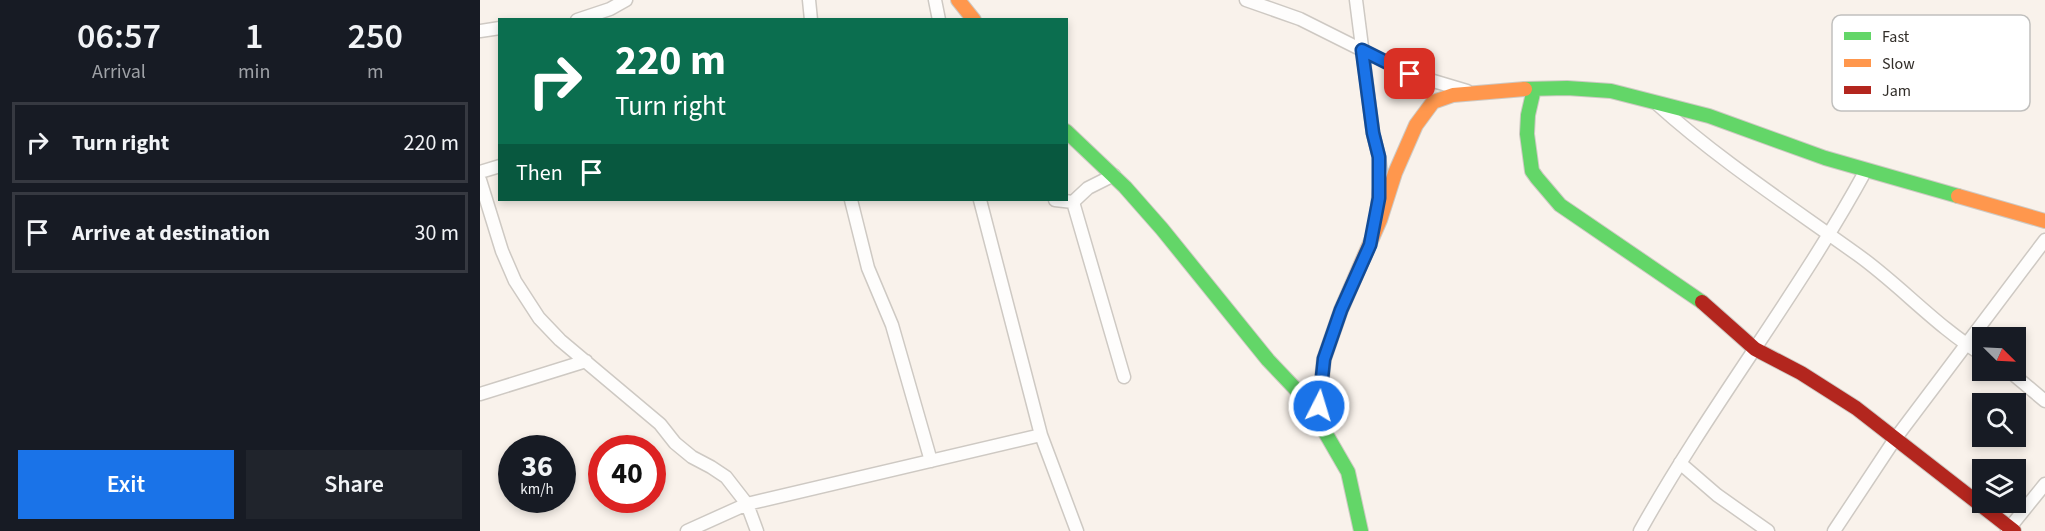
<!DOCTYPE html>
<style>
:root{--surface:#171b24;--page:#20242c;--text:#f1f3f6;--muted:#9ea1a6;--line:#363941;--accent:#1a73e8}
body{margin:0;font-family:"Source Sans 3",sans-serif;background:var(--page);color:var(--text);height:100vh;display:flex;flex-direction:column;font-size:22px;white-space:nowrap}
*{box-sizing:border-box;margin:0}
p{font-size:20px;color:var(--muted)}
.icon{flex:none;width:33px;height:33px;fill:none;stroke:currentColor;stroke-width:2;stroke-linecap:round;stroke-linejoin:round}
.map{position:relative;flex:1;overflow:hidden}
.side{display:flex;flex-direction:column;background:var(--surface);width:480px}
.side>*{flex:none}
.top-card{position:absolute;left:18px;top:18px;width:570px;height:183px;border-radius:0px;box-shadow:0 3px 9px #0003;background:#0b6e4f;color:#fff;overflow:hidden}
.needle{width:39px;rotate:114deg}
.fabs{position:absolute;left:1492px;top:327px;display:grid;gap:12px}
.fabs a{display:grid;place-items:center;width:54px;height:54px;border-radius:0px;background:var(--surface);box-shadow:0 3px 9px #0003;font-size:30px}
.speed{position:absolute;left:18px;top:435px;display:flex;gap:12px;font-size:30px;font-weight:700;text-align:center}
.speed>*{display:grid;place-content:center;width:78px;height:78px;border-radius:50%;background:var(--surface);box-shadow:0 3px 9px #0003;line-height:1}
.speed small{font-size:15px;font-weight:400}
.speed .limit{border:9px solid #d22;background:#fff;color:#111}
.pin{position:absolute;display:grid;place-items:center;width:51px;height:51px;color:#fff;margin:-26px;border-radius:12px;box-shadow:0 3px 9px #0006}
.me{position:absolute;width:66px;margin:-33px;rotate:5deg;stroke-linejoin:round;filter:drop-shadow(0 0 4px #0008)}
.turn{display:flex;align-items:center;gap:21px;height:126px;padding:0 18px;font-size:27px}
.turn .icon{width:78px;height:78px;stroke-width:2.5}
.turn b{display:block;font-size:42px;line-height:51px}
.then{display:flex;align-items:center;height:57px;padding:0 18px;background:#0003;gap:12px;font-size:22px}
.eta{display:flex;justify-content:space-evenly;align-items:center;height:102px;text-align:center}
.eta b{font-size:36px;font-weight:600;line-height:42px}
.action{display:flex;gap:12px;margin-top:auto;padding:12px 18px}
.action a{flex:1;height:69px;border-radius:0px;background:var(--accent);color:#fff;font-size:24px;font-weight:600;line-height:69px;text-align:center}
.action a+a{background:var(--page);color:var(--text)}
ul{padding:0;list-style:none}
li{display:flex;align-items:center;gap:18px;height:81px;margin:0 12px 9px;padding:0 6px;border:3px solid var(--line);border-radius:0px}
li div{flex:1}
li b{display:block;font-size:22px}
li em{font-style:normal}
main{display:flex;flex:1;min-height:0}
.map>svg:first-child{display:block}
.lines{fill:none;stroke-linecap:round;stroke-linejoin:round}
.street-casing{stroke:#cec9c3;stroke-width:15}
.fast-casing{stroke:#cec9c3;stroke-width:16}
.slow-casing{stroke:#cec9c3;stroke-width:16}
.jam-casing{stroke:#cec9c3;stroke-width:16}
.street{stroke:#fefdfc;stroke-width:12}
.fast{stroke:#63d668;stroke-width:14}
.slow{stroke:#ff974d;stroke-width:14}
.jam{stroke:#b3261e;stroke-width:14}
.route-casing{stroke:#114b97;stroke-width:15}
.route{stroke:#1a73e8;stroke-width:10}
.key{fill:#fff;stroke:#c1c0be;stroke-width:1.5}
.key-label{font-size:16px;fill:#312d28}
</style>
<main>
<section class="side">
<div class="eta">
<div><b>06:57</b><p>Arrival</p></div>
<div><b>1</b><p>min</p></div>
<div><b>250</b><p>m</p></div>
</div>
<ul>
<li><svg class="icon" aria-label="right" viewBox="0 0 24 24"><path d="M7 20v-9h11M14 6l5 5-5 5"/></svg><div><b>Turn right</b></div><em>220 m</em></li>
<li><svg class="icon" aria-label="arrive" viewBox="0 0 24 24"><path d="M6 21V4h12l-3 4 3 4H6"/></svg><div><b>Arrive at destination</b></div><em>30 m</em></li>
</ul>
<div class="action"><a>Exit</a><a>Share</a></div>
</section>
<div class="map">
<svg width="1565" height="531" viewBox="0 0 1565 531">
<rect width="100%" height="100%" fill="#f9f2eb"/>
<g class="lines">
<g class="street-casing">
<path id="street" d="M 329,0 L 331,20
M 455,0 L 459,20
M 766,0 L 820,19 L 930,74 L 987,91
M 876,0 L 893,133 L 899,157 L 901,174 L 897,210
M 97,20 L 130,9 L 146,0
M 0,31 L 20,28
M 1177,104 C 1239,160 1310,206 1378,255 C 1421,286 1457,327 1503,355
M 0,172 L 20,166
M 0,180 L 22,251 L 35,281 L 59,318 L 80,340 L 180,424 L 195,443 L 212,457 L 231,467 L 246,477 L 267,504 L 277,531
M 371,200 L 388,268 L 412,325 L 451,461
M 500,200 L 561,435 L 597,531
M 575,200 L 593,202 L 608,188 L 634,175
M 593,202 L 644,377
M 1528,370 L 1565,401
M 0,394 L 106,361
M 1200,463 L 1237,495 L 1288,531
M 207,531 L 267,504 L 561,435
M 1160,531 C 1229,407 1318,295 1386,170
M 1354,531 L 1415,439 L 1565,240
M 1527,531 L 1565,484"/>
</g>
<g class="fast-casing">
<path id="fast" d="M 1045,89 L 1087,88 L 1131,91 L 1229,116 L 1345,158 L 1478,196
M 1054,89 L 1048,115 L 1047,134 L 1052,171 L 1057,178 L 1080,205 L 1222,302
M 586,131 L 645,187 L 682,229 L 788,360 L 827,401 L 868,472 L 881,531"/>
</g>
<g class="slow-casing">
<path id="slow" d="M 478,0 L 494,20
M 1478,196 L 1565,221
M 842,427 L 839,407 L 844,359 L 861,310 L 900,220 L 915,173 L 936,125 L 953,102 L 973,95 L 1045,89"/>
</g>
<g class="jam-casing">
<path id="jam" d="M 1222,302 L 1275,349 L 1321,373 L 1376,408 L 1534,531"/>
</g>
<use href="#street" class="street"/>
<use href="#fast" class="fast"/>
<use href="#slow" class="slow"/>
<use href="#jam" class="jam"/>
</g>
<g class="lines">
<g class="route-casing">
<path id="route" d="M 839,406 L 844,359 L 861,310 L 890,245 L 899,198 L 899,157 L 893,133 L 882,50 L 930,74"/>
</g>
<use href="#route" class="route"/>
</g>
<rect x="1352" y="15" width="198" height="96" rx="9" class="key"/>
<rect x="1364" y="32" width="27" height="8" fill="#63d668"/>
<rect x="1364" y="59" width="27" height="8" fill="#ff974d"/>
<rect x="1364" y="86" width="27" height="8" fill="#b3261e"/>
<g class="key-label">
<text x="1402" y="42">Fast</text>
<text x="1402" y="69">Slow</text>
<text x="1402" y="96">Jam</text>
</g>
</svg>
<div class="fabs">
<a><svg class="needle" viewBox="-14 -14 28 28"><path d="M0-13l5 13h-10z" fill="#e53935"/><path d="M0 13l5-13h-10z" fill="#9ea1a6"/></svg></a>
<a><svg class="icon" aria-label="search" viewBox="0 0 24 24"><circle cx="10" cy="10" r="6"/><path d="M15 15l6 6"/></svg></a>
<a><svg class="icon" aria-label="layers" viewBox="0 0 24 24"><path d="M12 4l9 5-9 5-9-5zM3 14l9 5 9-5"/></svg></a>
</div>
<div class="speed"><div>36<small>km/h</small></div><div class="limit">40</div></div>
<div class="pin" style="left:930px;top:74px;background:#d93025"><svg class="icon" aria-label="arrive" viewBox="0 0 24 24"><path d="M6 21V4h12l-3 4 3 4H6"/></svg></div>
<svg class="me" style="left:839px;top:406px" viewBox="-20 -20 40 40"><circle r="17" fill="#1a73e8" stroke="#fff" stroke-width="3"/><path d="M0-11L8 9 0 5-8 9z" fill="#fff"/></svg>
<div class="top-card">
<div class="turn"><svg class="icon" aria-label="right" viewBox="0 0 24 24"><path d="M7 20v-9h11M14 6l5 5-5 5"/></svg><div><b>220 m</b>Turn right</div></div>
<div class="then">Then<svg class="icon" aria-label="arrive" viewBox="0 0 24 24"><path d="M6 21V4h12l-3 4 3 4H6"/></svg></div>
</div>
</div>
</main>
